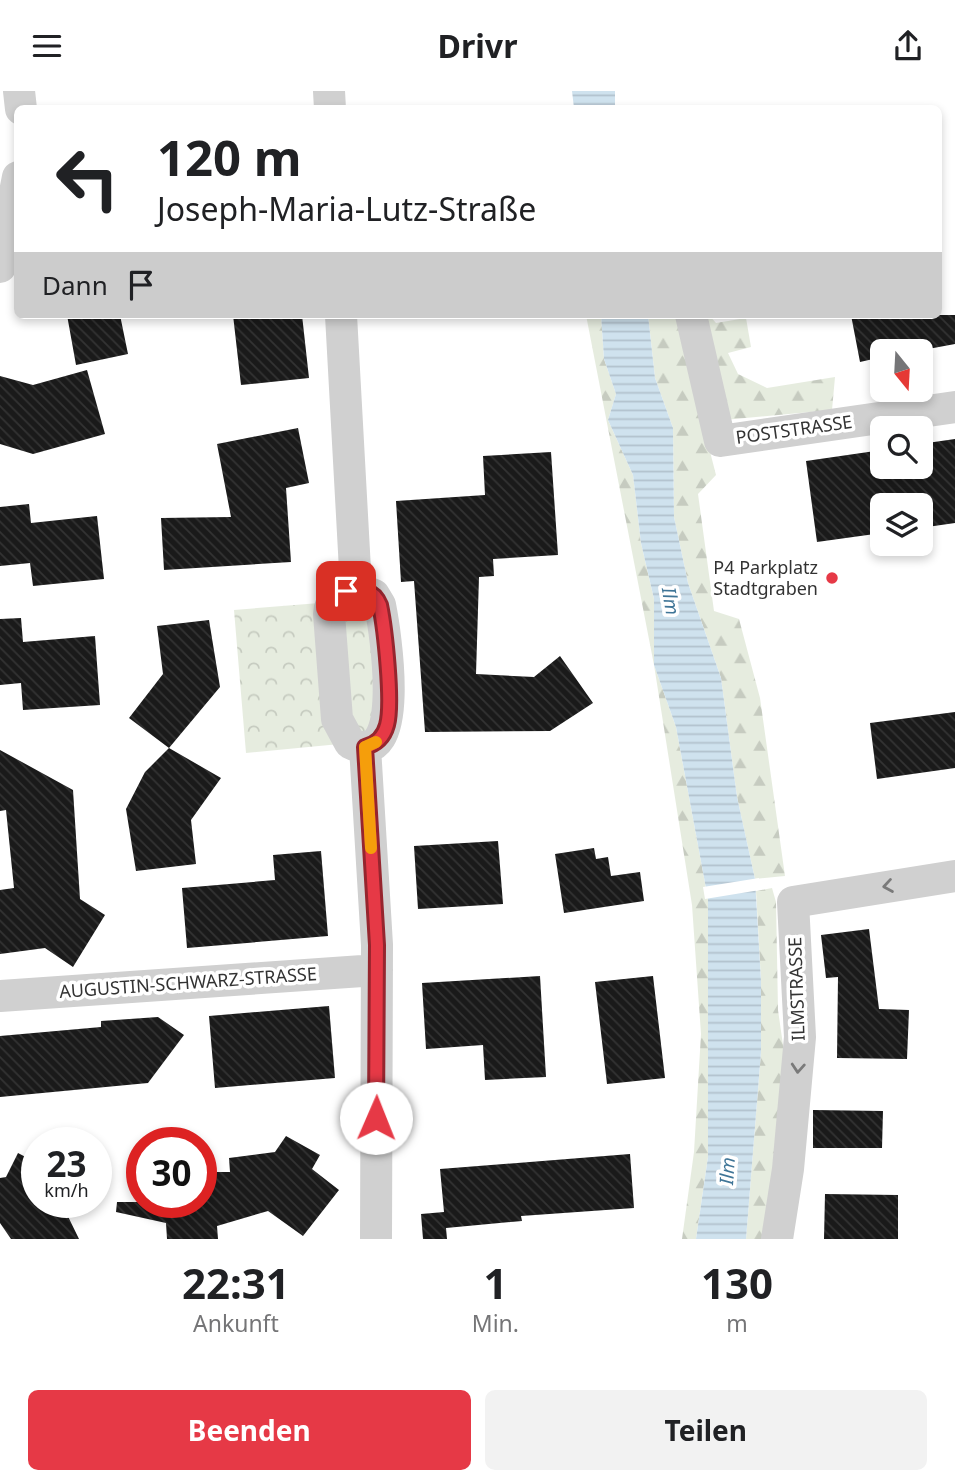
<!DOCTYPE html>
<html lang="de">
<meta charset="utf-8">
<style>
:root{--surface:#fff;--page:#f2f2f2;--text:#202124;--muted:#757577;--accent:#e63946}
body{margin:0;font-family:"Noto Sans",sans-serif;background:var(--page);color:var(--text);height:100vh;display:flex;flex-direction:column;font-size:26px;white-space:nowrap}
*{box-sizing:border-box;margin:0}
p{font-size:23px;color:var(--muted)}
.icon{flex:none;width:38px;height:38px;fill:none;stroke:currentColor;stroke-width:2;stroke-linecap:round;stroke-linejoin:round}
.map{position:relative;height:1148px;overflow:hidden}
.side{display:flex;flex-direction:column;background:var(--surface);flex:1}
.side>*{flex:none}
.top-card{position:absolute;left:14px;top:14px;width:928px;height:214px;border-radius:10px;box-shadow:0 4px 10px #0003;background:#fff;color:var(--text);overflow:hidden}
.needle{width:46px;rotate:162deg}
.fabs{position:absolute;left:870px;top:248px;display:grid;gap:14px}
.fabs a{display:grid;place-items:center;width:63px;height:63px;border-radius:10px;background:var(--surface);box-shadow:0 4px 10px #0003;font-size:35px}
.speed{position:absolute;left:21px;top:1036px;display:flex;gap:14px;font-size:35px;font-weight:700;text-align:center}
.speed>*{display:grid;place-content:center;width:91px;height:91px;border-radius:50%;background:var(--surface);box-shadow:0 4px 10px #0003;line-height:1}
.speed small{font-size:18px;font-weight:400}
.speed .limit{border:10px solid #d22;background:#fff;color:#111}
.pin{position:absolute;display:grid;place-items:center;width:60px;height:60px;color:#fff;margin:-30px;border-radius:14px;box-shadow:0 4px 10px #0006}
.me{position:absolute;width:77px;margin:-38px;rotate:1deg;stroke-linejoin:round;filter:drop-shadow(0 0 5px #0008)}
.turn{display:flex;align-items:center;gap:24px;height:147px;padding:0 28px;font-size:32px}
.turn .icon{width:91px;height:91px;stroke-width:2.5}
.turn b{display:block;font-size:49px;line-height:60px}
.then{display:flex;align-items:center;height:66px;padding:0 28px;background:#0003;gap:14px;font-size:26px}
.eta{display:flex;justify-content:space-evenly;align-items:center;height:119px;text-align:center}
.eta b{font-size:42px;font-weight:700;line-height:49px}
.primary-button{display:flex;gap:14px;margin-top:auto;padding:14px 28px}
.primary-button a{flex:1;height:80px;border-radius:10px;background:var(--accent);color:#fff;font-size:28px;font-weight:700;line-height:80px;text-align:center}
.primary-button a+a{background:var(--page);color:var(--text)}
header{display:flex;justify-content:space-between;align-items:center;height:91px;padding:0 28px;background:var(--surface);font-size:32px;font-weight:700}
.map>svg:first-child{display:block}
.forest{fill:url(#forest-firs)}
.park{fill:url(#park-crowns)}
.water{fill:url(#water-rules)}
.pier{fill:#fff}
.building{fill:url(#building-back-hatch)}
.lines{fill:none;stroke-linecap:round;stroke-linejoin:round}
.street{stroke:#d0d0d0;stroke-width:32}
.oneway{stroke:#7a7a7a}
.route-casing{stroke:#96252e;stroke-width:18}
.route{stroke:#e63946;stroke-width:12}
.slow{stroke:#f59e0b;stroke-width:12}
.poi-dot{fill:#e63946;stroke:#fff;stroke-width:2.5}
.labels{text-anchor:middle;stroke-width:7;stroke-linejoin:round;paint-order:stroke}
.street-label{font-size:18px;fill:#333;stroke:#fff}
.poi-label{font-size:18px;fill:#333;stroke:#fff;text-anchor:end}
.water-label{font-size:19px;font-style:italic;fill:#3f7597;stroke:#fff}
</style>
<header><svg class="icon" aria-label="menu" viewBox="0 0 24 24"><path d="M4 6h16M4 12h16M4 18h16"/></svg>Drivr<svg class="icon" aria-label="share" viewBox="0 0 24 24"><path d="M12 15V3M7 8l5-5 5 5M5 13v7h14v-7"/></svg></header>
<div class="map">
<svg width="955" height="1148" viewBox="0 0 955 1148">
<defs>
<pattern id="forest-firs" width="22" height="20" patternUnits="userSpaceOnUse" patternTransform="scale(1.75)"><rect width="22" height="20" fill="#e6ecdf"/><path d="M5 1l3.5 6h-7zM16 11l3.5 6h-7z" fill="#c6cbc0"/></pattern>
<pattern id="park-crowns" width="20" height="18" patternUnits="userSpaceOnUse" patternTransform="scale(1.75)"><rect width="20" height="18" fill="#e6ecdf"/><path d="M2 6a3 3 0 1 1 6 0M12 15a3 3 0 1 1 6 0" fill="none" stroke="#c6cbc0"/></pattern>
<pattern id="water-rules" width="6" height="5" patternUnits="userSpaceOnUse" patternTransform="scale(1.75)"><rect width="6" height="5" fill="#cfe2ee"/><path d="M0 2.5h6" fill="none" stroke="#b2c2cd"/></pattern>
<pattern id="building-back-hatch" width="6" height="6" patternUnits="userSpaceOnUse" patternTransform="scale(1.75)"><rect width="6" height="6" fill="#1a1a1a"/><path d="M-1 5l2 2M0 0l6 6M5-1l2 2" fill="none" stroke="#333"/></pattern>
</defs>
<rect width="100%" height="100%" fill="#fff"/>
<path class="forest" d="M 586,224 L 601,224 L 604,268 L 616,303 L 608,329 L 633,384 L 641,452 L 654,508 L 654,574 L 676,636 L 708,808 L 708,1066 L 696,1148 L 682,1148 L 694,1061 L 701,943 L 692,814 L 654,574 Z
M 648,224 L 675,224 L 716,384 L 698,403 L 714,520 L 739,528 L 760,607 L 785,785 L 755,788 L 737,706 L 721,587 L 688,492 L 674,426 L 673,337 L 655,287 Z
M 697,224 L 709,224 L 716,232 L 746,227 L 751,256 L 728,262 L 738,283 L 767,297 L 835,286 L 832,319 L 724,329 Z
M 772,797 L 776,811 L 778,919 L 786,975 L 766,1148 L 746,1148 L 761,961 L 761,890 L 756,800 Z"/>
<path class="park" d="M 367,499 L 389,626 L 350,652 L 246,662 L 234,519 L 332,511 Z"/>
<path class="water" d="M 572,0 L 615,0 L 615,17 L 574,17 Z
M 601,224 L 648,224 L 655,287 L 673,337 L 674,426 L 688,492 L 721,587 L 737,706 L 755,788 L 761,890 L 761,961 L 746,1148 L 696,1148 L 708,1066 L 708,808 L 676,636 L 654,574 L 654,508 L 641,452 L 633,384 L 608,329 L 616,303 L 604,268 Z"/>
<path class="pier" d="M 759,787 L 760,799 L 705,808 L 703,796 Z"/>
<path class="building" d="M 67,224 L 120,224 L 128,263 L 76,274 Z
M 233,224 L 302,224 L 309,287 L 241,294 Z
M 851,224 L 955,224 L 955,253 L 912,261 L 882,261 L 882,266 L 860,271 Z
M 87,279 L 105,343 L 33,363 L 0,353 L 0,285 L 33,294 Z
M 298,337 L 309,392 L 286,397 L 291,471 L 164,479 L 161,427 L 231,426 L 217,353 Z
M 955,348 L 955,432 L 920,437 L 920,415 L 882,415 L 882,442 L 817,451 L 806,370 L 882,359 L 882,376 L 920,376 L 920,353 Z
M 551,361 L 558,464 L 493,468 L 494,485 L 479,486 L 476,583 L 534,586 L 560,565 L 593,612 L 550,640 L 425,641 L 414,490 L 401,491 L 396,410 L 485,404 L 483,365 Z
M 29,413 L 31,432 L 97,425 L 104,488 L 33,495 L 30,472 L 0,475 L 0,416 Z
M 21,527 L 23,551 L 95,545 L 100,614 L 23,619 L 21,592 L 0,594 L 0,528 Z
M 209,529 L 220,596 L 169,657 L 129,627 L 163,583 L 157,535 Z
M 955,621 L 955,677 L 877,688 L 870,632 Z
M 169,657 L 221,687 L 191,729 L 196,773 L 136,780 L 126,718 L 145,681 Z
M 0,659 L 73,699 L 80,808 L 105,824 L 73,876 L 45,857 L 0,863 L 0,799 L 14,797 L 6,719 L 0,720 Z
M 498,750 L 503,813 L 418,818 L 414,755 Z
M 594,757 L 596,768 L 608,766 L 611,785 L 640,781 L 644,810 L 564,822 L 555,763 Z
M 321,760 L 328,845 L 187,857 L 182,797 L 275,789 L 273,764 Z
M 869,838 L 879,918 L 909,919 L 907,968 L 837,967 L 838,886 L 826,887 L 821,844 Z
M 540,885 L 546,986 L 485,989 L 483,954 L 426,958 L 422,892 Z
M 653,885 L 665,987 L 607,993 L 595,891 Z
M 329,915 L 335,987 L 215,997 L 209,925 Z
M 158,926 L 184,944 L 148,992 L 0,1006 L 0,945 L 101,936 L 101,930 Z
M 813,1019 L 883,1020 L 882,1057 L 813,1057 Z
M 286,1045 L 320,1064 L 312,1078 L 339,1099 L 303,1145 L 268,1120 L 217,1135 L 218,1148 L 167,1148 L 166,1132 L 116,1121 L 117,1111 L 201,1111 L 201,1081 L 230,1081 L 229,1067 L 275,1061 Z
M 18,1062 L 37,1072 L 37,1111 L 61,1111 L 79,1148 L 11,1148 L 0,1132 L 0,1087 L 6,1086 Z
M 630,1063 L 634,1117 L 521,1125 L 522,1130 L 446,1137 L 447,1148 L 423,1148 L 421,1123 L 444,1121 L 440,1078 Z
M 825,1103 L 898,1104 L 898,1148 L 824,1148 Z"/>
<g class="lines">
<path class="street" d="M 19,0 L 21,18
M 329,0 L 330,18
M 0,176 L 18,86
M 341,224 L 356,497
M 691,224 L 720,350 L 955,316
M 356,497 L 374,504 L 380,514 C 385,539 408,682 350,652 L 337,628 L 329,523 C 330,507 342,501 356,497 Z
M 365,656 L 377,854 L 376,1148
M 0,905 L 377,879
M 777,1148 L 788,1078 L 800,946 L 793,811 L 955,785"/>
</g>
<defs><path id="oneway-chevron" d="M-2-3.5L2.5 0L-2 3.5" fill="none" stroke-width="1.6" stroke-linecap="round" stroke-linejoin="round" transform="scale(1.75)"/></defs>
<g class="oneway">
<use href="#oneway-chevron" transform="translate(888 795) rotate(171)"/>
<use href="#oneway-chevron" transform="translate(798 977) rotate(94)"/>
</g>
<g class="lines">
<g class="route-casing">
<path id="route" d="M 346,500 C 361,496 374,499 380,514 C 385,538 393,612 387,634 C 384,645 377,653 365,656 L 377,854 L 376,1027"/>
</g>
<use href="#route" class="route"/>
<path class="slow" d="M 371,757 L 365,656 L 376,651"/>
</g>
<circle class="poi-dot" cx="832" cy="487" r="7"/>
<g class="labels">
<g class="street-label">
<text transform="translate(794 339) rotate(-8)" y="6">POSTSTRASSE</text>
<text transform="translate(188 892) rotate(-4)" y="6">AUGUSTIN-SCHWARZ-STRASSE</text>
<text transform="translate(797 898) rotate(-92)" y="6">ILMSTRASSE</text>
</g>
<g class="poi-label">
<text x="818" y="483">P4 Parkplatz<tspan x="818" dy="21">Stadtgraben</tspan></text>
</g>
<g class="water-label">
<text transform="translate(671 510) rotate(80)" y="7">Ilm</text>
<text transform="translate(727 1080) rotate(-86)" y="7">Ilm</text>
</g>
</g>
</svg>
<div class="fabs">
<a><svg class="needle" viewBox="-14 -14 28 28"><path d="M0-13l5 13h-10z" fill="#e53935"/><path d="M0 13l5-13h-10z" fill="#757577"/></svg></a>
<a><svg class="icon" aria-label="search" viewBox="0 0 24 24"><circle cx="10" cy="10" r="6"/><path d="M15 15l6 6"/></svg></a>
<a><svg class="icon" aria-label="layers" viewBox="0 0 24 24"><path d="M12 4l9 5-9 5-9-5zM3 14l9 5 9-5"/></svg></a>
</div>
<div class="speed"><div>23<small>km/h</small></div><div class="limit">30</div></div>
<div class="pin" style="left:346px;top:500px;background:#d93025"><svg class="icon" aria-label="arrive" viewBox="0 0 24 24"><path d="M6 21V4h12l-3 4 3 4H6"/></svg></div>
<svg class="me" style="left:376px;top:1027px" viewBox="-20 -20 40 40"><circle r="19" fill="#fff"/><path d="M0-13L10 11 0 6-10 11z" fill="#e63946"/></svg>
<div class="top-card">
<div class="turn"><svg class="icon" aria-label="left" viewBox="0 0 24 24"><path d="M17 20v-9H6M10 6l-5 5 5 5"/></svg><div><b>120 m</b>Joseph-Maria-Lutz-Straße</div></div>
<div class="then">Dann<svg class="icon" aria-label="arrive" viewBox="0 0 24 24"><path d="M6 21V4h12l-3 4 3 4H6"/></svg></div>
</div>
</div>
<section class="side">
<div class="eta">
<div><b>22:31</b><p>Ankunft</p></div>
<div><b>1</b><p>Min.</p></div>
<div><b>130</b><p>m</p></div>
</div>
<div class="primary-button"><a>Beenden</a><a>Teilen</a></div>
</section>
